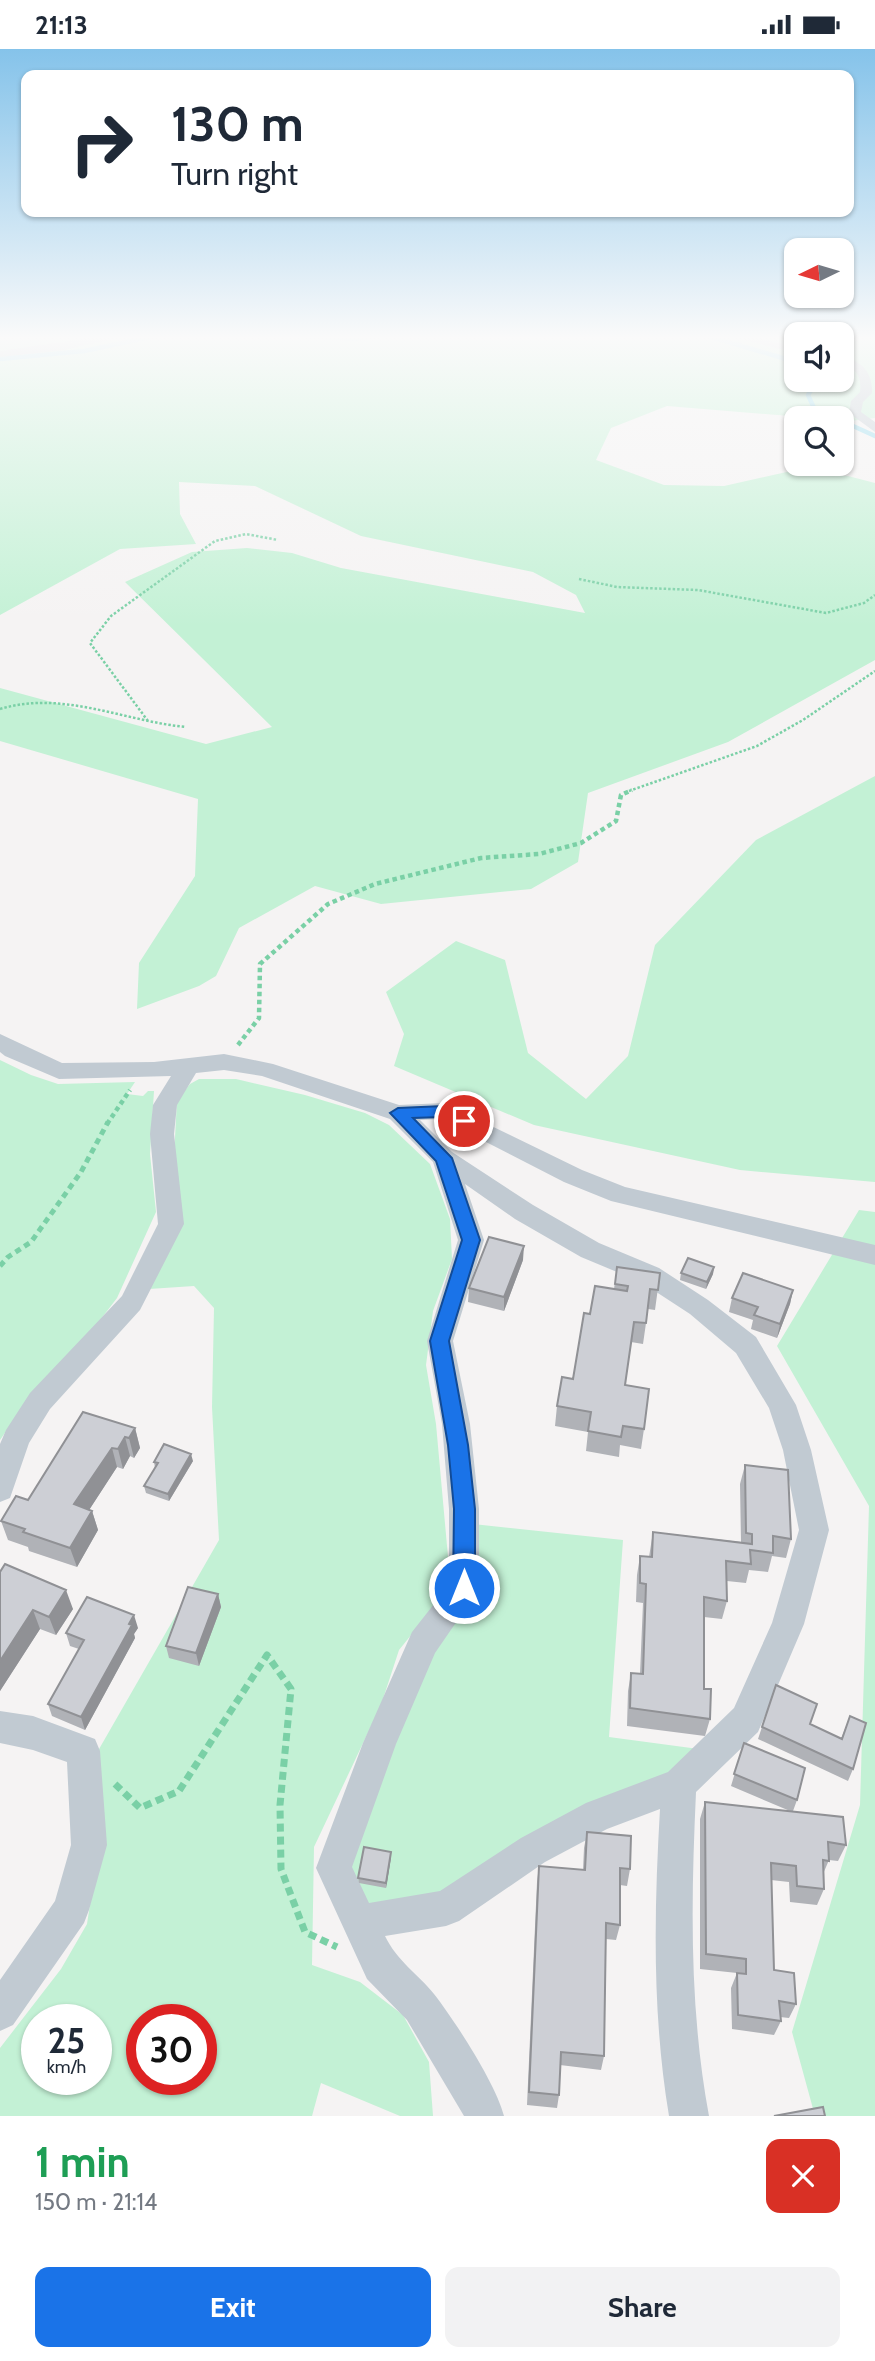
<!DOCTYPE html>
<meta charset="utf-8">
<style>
:root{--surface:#fff;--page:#f2f2f3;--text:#1f2937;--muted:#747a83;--accent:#1a73e8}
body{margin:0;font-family:Cabin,sans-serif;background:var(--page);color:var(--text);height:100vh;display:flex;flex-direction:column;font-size:26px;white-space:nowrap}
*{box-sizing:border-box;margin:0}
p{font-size:23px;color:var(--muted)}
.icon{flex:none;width:38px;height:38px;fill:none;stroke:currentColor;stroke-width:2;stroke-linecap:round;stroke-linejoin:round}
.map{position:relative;height:2067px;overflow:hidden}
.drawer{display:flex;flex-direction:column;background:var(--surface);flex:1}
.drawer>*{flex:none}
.guide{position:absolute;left:21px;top:21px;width:833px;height:147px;border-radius:14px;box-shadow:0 2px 5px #0004;background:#fff;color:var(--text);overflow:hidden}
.needle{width:46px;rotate:265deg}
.fabs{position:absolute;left:784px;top:189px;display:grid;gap:14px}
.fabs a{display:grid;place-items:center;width:70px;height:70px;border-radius:14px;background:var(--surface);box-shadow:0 2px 5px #0004;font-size:35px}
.speed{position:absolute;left:21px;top:1955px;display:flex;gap:14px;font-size:35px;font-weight:700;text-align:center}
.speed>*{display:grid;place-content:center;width:91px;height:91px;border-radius:50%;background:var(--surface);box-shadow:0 2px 5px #0004;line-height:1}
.speed small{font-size:18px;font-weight:400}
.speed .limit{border:10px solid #d22;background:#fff;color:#111}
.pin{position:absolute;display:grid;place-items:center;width:60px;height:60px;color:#fff;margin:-30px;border:4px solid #fff;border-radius:50%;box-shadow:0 2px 7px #0007}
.me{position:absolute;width:77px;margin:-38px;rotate:0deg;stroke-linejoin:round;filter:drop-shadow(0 0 5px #0008)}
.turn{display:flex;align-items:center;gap:24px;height:147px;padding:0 35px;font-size:32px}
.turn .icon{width:91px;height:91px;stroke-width:2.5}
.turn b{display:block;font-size:49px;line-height:60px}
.round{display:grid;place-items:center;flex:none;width:74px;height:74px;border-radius:14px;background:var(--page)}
.headline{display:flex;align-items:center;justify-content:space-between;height:119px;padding:0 35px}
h1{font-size:42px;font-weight:700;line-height:52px;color:#1e9e55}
.primary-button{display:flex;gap:14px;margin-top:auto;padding:14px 35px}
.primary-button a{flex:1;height:80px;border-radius:14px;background:var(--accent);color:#fff;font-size:28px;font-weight:700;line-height:80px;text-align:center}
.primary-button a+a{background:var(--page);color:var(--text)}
.status{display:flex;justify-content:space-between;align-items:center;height:49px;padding:0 35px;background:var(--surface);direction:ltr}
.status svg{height:19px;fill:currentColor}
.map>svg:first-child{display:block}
.green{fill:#c3f1d5;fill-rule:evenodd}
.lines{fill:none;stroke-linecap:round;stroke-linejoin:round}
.stream{stroke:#90daee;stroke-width:4.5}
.path-far3{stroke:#7ad0a6;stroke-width:2.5;stroke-dasharray:2.5 2;stroke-linecap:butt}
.path-far2{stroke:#7ad0a6;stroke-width:4.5;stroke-dasharray:4.5 3.5;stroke-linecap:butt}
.path-far1{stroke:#7ad0a6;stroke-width:5;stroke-dasharray:6 4.5;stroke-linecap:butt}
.path{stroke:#7ad0a6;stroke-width:7;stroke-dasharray:8 5;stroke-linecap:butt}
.minor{fill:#c1cad2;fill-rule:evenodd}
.wall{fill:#b0b2b7}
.shaded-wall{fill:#909195}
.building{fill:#cdcfd5;stroke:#909195;stroke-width:2}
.route{fill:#1a73e8;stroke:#114b97;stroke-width:2}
</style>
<div class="status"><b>21:13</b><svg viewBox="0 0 49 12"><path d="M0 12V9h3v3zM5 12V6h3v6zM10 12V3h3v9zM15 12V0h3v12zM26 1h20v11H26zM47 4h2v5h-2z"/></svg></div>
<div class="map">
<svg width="875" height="2067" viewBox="0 0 875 2067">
<rect width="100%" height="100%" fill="#f5f3f3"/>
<path class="green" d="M 0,287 L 796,287 L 796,331 L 842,331 L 842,287 L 875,287 L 875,369 L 851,372 L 667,357 L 611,379 L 596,411 L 664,436 L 724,437 L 791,422 L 848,427 L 875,434 L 875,611 L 728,693 L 588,744 L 578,813 L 531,840 L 381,855 L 315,837 L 239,879 L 216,927 L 199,937 L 137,960 L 139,914 L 195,827 L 198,750 L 0,692 L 0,639 L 206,695 L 272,678 L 125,533 L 192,503 L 247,499 L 292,504 L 341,519 L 585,564 L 576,546 L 533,523 L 361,487 L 255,437 L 179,433 L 180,465 L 196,495 L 120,500 L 0,566 Z
M 875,727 L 875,1133 L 740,1121 L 534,1076 L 394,1017 L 404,985 L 386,943 L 456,892 L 505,911 L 528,1004 L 586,1050 L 628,1007 L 655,896 L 756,791 Z
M 0,1011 L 31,1026 L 58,1035 L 135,1033 L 127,1045 L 143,1047 L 148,1042 L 154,1042 L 150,1105 L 156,1163 L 117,1249 L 94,1279 L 27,1352 L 0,1391 Z
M 199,1030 L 236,1030 L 305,1046 L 365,1064 L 389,1076 L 430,1115 L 450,1170 L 452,1210 L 433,1262 L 426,1316 L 436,1375 L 450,1530 L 437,1554 L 399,1601 L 381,1656 L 314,1798 L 312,1916 L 360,1933 L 403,1966 L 429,2013 L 433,2067 L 400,2067 L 321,2034 L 312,2067 L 0,2067 L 0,1999 L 61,1920 L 87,1875 L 97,1810 L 87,1721 L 219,1491 L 212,1358 L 214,1259 L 194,1237 L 149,1240 L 174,1108 L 177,1051 L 190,1035 ZM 37,1970 L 96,1970 L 96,2030 L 37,2030 ZM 142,1970 L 201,1970 L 201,2030 L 142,2030 Z
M 859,1161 L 875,1163 L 875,2067 L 815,2067 L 792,1983 L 860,1756 L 869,1457 L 777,1297 Z
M 473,1475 L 623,1491 L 609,1688 L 706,1701 L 667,1747 L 544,1794 L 410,1859 L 357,1857 L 349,1797 Z"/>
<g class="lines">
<path class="stream" d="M 308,287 L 355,290 L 375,287
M 708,287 L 796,313
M 0,310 L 84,302 L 155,287
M 812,331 L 814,336 L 808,346 L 814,359 L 836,369
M 842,372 L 875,387"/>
<path class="path-far3" d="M 579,530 L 617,538 L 698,541 L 826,564 L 864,554 L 875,546
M 0,660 C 63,641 123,672 186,678
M 148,672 L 90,594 L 111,567 L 215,492 L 246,485 L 278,491
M 629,742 L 757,697 L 803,671 L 875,622"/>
<path class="path-far2" d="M 238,996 L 259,969 L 260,915 L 328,855 L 375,835 L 481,809 L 539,805 L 581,794 L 616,772 L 621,746 L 632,741
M 107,1075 L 130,1041"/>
<path class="path-far1" d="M 0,1217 L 8,1208 L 31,1193 L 81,1123 L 108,1073"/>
<path class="path" d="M 115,1735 L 140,1759 L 179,1742 L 267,1606 L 291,1640 L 280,1756 L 281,1820 L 305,1883 L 337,1898"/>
<path class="minor" d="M 103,287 L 126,287 L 64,301 L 0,308 L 0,302 Z
M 728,287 L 749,287 L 796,298 L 796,304 Z
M 842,307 C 861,312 873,323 872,344 L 863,353 L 861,363 L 875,373 L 875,383 L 849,364 L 851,352 L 860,343 C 862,327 856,320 842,314 Z
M 0,985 L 62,1014 L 154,1013 L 224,1005 L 273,1015 L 399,1056 L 444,1054 L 582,1121 L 625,1138 L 875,1196 L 875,1216 L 611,1152 L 564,1133 L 441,1070 L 420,1071 L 452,1103 L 533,1156 L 599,1194 L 659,1219 L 708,1251 L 756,1288 L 796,1356 L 811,1401 L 829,1481 L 804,1575 L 758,1683 L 696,1743 C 691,1852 689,1959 709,2067 L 669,2067 C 652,1965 654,1863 660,1760 L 607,1780 L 545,1813 L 459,1872 L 446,1877 L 385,1887 C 397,1912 418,1925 434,1945 C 455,1972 496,2035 504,2067 L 464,2067 L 407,1971 L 367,1930 L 316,1819 L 363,1694 L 412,1583 L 449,1536 L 449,1460 L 442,1375 L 427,1292 L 458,1191 L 433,1113 L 390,1070 L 262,1027 L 224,1021 L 196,1024 L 177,1056 L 174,1085 L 184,1175 L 140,1261 L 50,1360 L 29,1394 L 10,1449 L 0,1453 L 0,1395 L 6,1381 L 30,1344 L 122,1247 L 158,1175 L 150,1085 L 153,1056 L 171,1027 L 59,1030 L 5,1007 L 0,1003 ZM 465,1135 L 515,1170 L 581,1208 L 641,1233 L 690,1265 L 736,1304 L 769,1359 L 783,1401 L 799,1481 L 772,1574 L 734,1659 L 668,1723 L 586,1754 L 521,1789 L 440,1842 L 369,1854 L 352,1818 L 396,1695 L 435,1604 L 479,1540 L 479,1460 L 470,1375 L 453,1292 L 484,1191 Z
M 0,1662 L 33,1667 L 95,1690 L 100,1702 L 107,1796 L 89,1861 L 84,1874 L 13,1976 L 0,1982 L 0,1931 L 55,1852 L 71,1796 L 67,1713 L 33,1701 L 0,1694 Z"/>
</g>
<path class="wall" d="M 523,1211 L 504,1262 L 468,1253 L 469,1239 Z
M 617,1218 L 660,1224 L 655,1261 L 648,1260 L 643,1295 L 631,1293 L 625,1336 L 644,1380 L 641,1400 L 620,1396 L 619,1408 L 586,1402 L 588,1383 L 555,1377 L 557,1357 L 573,1330 L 590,1265 L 614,1240 Z
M 714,1218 L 713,1225 L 706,1240 L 680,1231 L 681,1224 Z
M 793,1241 L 790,1255 L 777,1289 L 751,1280 L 753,1271 L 729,1263 L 732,1249 Z
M 135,1379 L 140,1399 L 134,1409 L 130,1407 L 123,1420 L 117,1418 L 89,1461 L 92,1462 L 98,1481 L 77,1518 L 29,1502 L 28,1498 L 8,1491 L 1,1472 L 28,1451 Z
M 193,1412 L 169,1452 L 146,1444 L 144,1437 L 155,1419 L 154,1413 Z
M 745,1416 L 791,1490 L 786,1509 L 772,1507 L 768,1523 L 749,1521 L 746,1534 L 727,1532 L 727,1552 L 722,1570 L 704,1568 L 704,1640 L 710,1670 L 705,1687 L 627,1677 L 628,1642 L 631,1624 L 640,1625 L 643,1554 L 636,1553 L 637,1526 L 640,1507 L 649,1508 L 653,1483 L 741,1493 L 740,1435 Z
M 0,1523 L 73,1560 L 56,1586 L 40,1580 L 0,1642 Z
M 218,1545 L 221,1558 L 199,1617 L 169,1609 L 166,1597 Z
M 138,1579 L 134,1585 L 135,1589 L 85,1681 L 52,1667 L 48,1655 L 79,1600 L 70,1597 L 66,1584 Z
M 776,1636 L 810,1675 L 841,1690 L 850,1667 L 853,1720 L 848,1732 L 758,1690 Z
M 744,1694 L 797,1751 L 793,1762 L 846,1796 L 838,1812 L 829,1811 L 823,1825 L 824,1840 L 817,1856 L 790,1853 L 789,1833 L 771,1831 L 774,1921 L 796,1955 L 789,1969 L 780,1968 L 781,1972 L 774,1986 L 732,1980 L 731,1939 L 737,1924 L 700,1920 L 700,1770 L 705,1753 L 790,1762 L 731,1737 Z
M 587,1783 L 630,1820 L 627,1837 L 620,1836 L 620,1876 L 616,1891 L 606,1890 L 604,2007 L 601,2021 L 560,2016 L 559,2046 L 557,2059 L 527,2056 L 537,1833 L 539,1817 L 583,1821 L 584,1799 Z
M 391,1808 L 386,1839 L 359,1834 L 358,1829 Z"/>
<path class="shaded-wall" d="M 524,1197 L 523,1211 L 504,1262 L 504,1248 Z
M 714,1218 L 713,1225 L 706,1240 L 707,1233 Z
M 793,1241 L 790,1255 L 777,1289 L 780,1275 Z
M 135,1379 L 140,1399 L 134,1409 L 129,1389 Z
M 125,1388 L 130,1407 L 123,1420 L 118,1400 Z
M 112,1399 L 117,1418 L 80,1475 L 74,1455 Z
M 191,1405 L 193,1412 L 169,1452 L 168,1445 Z
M 92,1462 L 98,1481 L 77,1518 L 70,1499 Z
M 66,1541 L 73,1560 L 56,1586 L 49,1568 Z
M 218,1545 L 221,1558 L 199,1617 L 196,1604 Z
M 33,1561 L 40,1580 L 0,1642 L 0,1612 Z
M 134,1566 L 138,1579 L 134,1585 L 135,1589 L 85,1681 L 81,1668 Z
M 391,1803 L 391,1808 L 386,1839 L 386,1834 Z"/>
<path class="building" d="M 489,1188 L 524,1197 L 504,1248 L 469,1239 Z
M 688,1209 L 714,1218 L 707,1233 L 681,1224 Z
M 617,1218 L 660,1224 L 658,1241 L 650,1240 L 646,1274 L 634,1273 L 625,1336 L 649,1340 L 644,1380 L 623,1377 L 621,1388 L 588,1382 L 591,1363 L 557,1357 L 562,1328 L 573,1330 L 584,1264 L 590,1265 L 595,1237 L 627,1242 L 628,1237 L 615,1235 Z
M 743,1224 L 793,1241 L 780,1275 L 754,1266 L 758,1258 L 732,1249 Z
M 83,1363 L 135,1379 L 129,1389 L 125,1388 L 118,1400 L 112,1399 L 74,1455 L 92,1462 L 70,1499 L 23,1483 L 25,1480 L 1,1472 L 16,1447 L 28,1451 Z
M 164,1395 L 191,1405 L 168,1445 L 144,1437 L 158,1414 L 154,1413 Z
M 745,1416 L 788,1421 L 791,1490 L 773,1487 L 773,1504 L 750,1501 L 751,1515 L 726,1512 L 727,1552 L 704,1548 L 704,1640 L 711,1640 L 710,1670 L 630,1659 L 631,1624 L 643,1625 L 646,1535 L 640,1534 L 640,1507 L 652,1508 L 653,1483 L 752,1495 L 752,1485 L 746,1484 Z
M 5,1515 L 66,1541 L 49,1568 L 33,1561 L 0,1612 L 0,1523 Z
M 188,1538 L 218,1545 L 196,1604 L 166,1597 Z
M 87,1548 L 134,1566 L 129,1575 L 132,1576 L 81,1668 L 48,1655 L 84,1591 L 66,1584 Z
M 776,1636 L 817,1655 L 810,1675 L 842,1690 L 850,1667 L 866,1674 L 853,1720 L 762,1678 Z
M 744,1694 L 805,1719 L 797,1751 L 734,1725 Z
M 705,1753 L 843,1768 L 846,1796 L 828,1793 L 829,1812 L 823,1811 L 824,1840 L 797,1837 L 796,1817 L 771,1814 L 774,1921 L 794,1924 L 796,1955 L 779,1952 L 781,1972 L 738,1966 L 737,1924 L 746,1925 L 746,1910 L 706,1905 Z
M 587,1783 L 631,1787 L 630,1820 L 620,1819 L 620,1876 L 606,1874 L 604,2007 L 561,2003 L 559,2046 L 529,2043 L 539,1817 L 585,1821 Z
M 364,1798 L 391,1803 L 386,1834 L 358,1829 Z
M 823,2058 L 825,2067 L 774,2067 Z"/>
<linearGradient id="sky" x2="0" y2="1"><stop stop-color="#85c3ea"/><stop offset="0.5" stop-color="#fafafa"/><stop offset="1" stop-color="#fafafa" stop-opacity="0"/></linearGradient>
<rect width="875" height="577" fill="url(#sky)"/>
<path class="route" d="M 444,1057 L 470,1068 L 473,1072 L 470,1076 L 464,1078 L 442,1068 L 413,1069 L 452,1109 L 480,1191 L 449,1292 L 468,1396 L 475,1460 L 475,1539 L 472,1547 L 464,1550 L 456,1547 L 453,1539 L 454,1460 L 448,1396 L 430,1292 L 462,1191 L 436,1112 L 390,1064 L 398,1059 Z"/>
</svg>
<div class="fabs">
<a><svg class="needle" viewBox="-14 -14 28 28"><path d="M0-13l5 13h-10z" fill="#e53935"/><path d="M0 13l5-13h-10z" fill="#747a83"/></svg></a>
<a><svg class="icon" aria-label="sound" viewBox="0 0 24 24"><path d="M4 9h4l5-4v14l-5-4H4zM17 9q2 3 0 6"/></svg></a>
<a><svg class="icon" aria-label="search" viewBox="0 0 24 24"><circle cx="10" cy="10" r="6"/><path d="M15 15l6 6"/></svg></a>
</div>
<div class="speed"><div>25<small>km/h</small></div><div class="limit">30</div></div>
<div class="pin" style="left:464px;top:1072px;background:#d93025"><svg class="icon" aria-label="arrive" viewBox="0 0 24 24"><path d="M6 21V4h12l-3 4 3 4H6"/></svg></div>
<svg class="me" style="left:464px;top:1539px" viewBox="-20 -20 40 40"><circle r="17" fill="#1a73e8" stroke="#fff" stroke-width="3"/><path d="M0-11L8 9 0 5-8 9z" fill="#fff"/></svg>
<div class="guide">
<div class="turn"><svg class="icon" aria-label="right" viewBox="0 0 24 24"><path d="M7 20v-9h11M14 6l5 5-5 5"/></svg><div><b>130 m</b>Turn right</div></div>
</div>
</div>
<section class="drawer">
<div class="headline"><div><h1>1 min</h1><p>150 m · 21:14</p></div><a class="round" style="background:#d93025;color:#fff"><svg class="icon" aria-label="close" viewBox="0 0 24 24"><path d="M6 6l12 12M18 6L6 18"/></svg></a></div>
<div class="primary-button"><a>Exit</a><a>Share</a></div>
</section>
